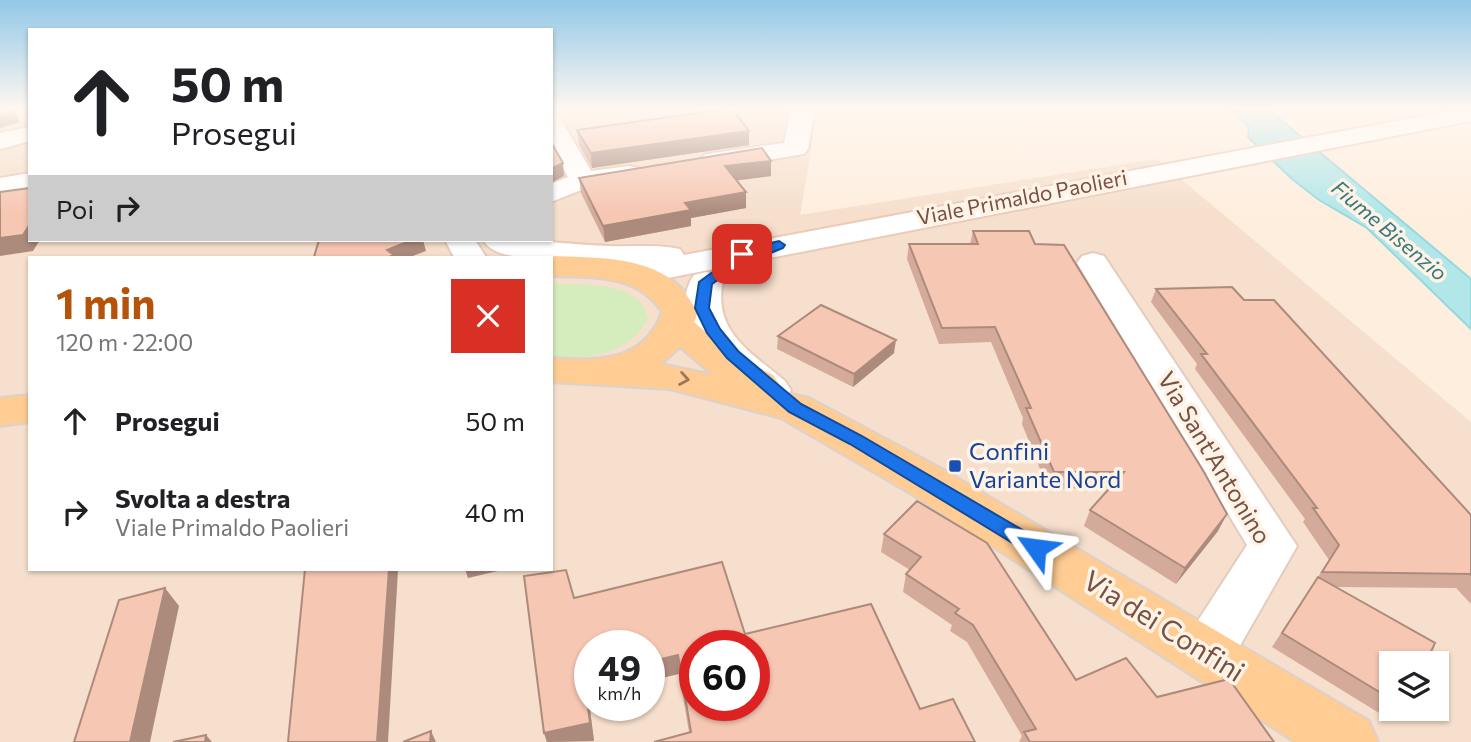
<!DOCTYPE html>
<html lang="it">
<meta charset="utf-8">
<style>
:root{--surface:#fff;--page:#f6f6f6;--text:#202124;--muted:#757577;--accent:#b45309}
body{margin:0;font-family:Commissioner,sans-serif;background:var(--page);color:var(--text);height:100vh;display:flex;flex-direction:column;font-size:26px;white-space:nowrap}
*{box-sizing:border-box;margin:0}
p{font-size:23px;color:var(--muted)}
.icon{flex:none;width:38px;height:38px;fill:none;stroke:currentColor;stroke-width:2;stroke-linecap:round;stroke-linejoin:round}
.map{position:relative;flex:1;overflow:hidden}
.details{position:absolute;left:28px;top:256px;width:525px;height:315px;display:flex;flex-direction:column;background:var(--surface);border-radius:0px;box-shadow:0 2px 5px #0004}
.details>*{flex:none}
.top-card{position:absolute;left:28px;top:28px;width:525px;height:214px;border-radius:0px;box-shadow:0 2px 5px #0004;background:#fff;color:var(--text);overflow:hidden}
.buttons{position:absolute;left:1379px;top:651px;display:grid;gap:14px}
.buttons a{display:grid;place-items:center;width:70px;height:70px;border-radius:0px;background:var(--surface);box-shadow:0 2px 5px #0004;font-size:35px}
.speed{position:absolute;left:574px;top:630px;display:flex;gap:14px;font-size:35px;font-weight:700;text-align:center}
.speed>*{display:grid;place-content:center;width:91px;height:91px;border-radius:50%;background:var(--surface);box-shadow:0 2px 5px #0004;line-height:1}
.speed small{font-size:18px;font-weight:400}
.speed .limit{border:10px solid #d22;background:#fff;color:#111}
.pin{position:absolute;display:grid;place-items:center;width:60px;height:60px;color:#fff;margin:-30px;border-radius:14px;box-shadow:0 4px 10px #0006}
.me{position:absolute;width:77px;margin:-38px;rotate:301deg;stroke-linejoin:round;filter:drop-shadow(0 0 5px #0008)}
.turn{display:flex;align-items:center;gap:24px;height:147px;padding:0 28px;font-size:32px}
.turn .icon{width:91px;height:91px;stroke-width:2.5}
.turn b{display:block;font-size:49px;line-height:60px}
.then{display:flex;align-items:center;height:66px;padding:0 28px;background:#0003;gap:14px;font-size:26px}
.round{display:grid;place-items:center;flex:none;width:74px;height:74px;border-radius:0px;background:var(--page)}
.summary{display:flex;align-items:center;justify-content:space-between;height:119px;padding:0 28px}
h1{font-size:42px;font-weight:700;line-height:52px;color:var(--accent)}
ul{padding:0;list-style:none}
li{display:flex;align-items:center;gap:21px;height:91px;padding:0 28px}
li div{flex:1}
li b{display:block;font-size:26px}
li em{font-style:normal}
.map>svg:first-child{display:block}
.residential{fill:#f6dfcc;fill-rule:evenodd}
.green{fill:#d5ecbc}
.water{fill:#b1e7e9;stroke:#97d8dc;stroke-width:2}
.lines{fill:none;stroke-linecap:round;stroke-linejoin:round}
.minor-casing{stroke:#e5cbbd;stroke-width:4}
.tertiary-casing{stroke:#e5cbbd;stroke-width:4}
.secondary-casing{stroke:#eacbb9;stroke-width:4}
.primary-casing{stroke:#dbd2ce;stroke-width:4}
.minor{fill:#fff;fill-rule:evenodd}
.tertiary{fill:#fff;fill-rule:evenodd}
.secondary{fill:#fff;fill-rule:evenodd}
.primary{fill:#ffcc94;fill-rule:evenodd}
.wall{fill:#d4ab9a}
.shaded-wall{fill:#ac8b7d}
.building{fill:#f6c7b3;stroke:#ac8b7d;stroke-width:2;fill-rule:evenodd}
.oneway{stroke:#9f765c}
.route{fill:#1a73e8;stroke:#114b97;stroke-width:2}
.transit-dot{fill:#1a4fb4;stroke:#fff3e6;stroke-width:2.5}
.labels{text-anchor:middle;stroke-width:7;stroke-linejoin:round;paint-order:stroke}
.far-street-label{font-size:21px;fill:#765144;stroke:#fff3e6}
.far-water-label{font-size:21px;font-style:italic;fill:#37797e;stroke:#fff3e6}
.transit-label{font-size:24px;fill:#164399;stroke:#fff3e6;text-anchor:start}
.street-label{font-size:24px;fill:#765144;stroke:#fff3e6}
.near-street-label{font-size:28px;fill:#765144;stroke:#fff3e6}
</style>
<div class="map">
<svg width="1471" height="742" viewBox="0 0 1471 742">
<rect width="100%" height="100%" fill="#feeede"/>
<path class="residential" d="M 0,109 L 30,109 L 30,240 L 551,240 L 551,109 L 818,109 L 800,215 L 1157,159 L 1471,422 L 1471,742 L 0,742 ZM 30,257 L 551,257 L 551,569 L 30,569 ZM 590,646 L 649,646 L 649,705 L 590,705 ZM 695,646 L 754,646 L 754,705 L 695,705 ZM 1391,663 L 1437,663 L 1437,709 L 1391,709 Z"/>
<path class="green" d="M 551,283 C 583,286 640,279 648,319 C 627,355 590,360 551,356 Z"/>
<path class="water" d="M 1229,109 L 1268,109 L 1471,279 L 1471,329 L 1367,228 L 1319,200 L 1292,179 L 1248,137 L 1249,127 Z"/>
<g class="lines">
<g class="minor-casing">
<path id="minor" d="M 791,109 L 815,109 L 808,149 L 804,154 L 713,169 L 704,167 L 700,161 L 704,155 L 713,153 L 784,143 Z
M 551,114 L 559,116 L 591,171 L 629,166 L 639,168 L 643,174 L 639,180 L 589,187 L 551,202 L 551,184 L 568,177 L 551,145 Z
M 30,127 L 30,141 L 0,149 L 0,133 Z
M 30,173 L 30,189 L 0,194 L 0,178 Z
M 1093,253 L 1104,256 L 1297,546 L 1226,670 L 1207,678 L 1188,670 L 1180,653 L 1188,636 L 1247,545 L 1077,263 L 1082,256 Z"/>
</g>
<g class="tertiary-casing">
<path id="tertiary" d="M 445,240 L 475,240 L 486,257 L 454,257 Z
M 483,240 C 506,240 546,235 561,257 L 556,264 L 551,265 L 551,257 C 530,257 495,260 483,240 Z"/>
</g>
<g class="secondary-casing">
<path id="secondary" d="M 1460,109 L 1471,109 L 1471,121 L 637,284 L 625,281 L 621,274 L 625,267 L 631,266 L 515,256 L 504,254 L 499,247 L 506,240 C 541,240 575,245 610,246 C 633,247 657,244 680,249 L 684,255 Z
M 706,272 L 718,275 L 723,282 C 712,331 752,353 785,381 L 791,390 L 785,399 C 776,402 768,404 758,399 C 750,395 741,384 734,378 C 707,353 668,313 694,275 Z"/>
</g>
<g class="primary-casing">
<path id="primary" d="M 551,256 C 593,258 651,255 682,289 C 688,296 692,305 698,312 L 694,322 L 731,354 L 773,375 L 779,384 L 775,390 L 809,398 L 942,469 L 1369,721 L 1378,742 L 1295,742 L 910,493 L 781,418 L 670,389 L 551,382 L 551,358 C 597,361 644,363 662,312 C 638,274 592,277 551,276 L 551,257 L 547,257 ZM 680,347 L 713,375 L 661,364 Z
M 30,395 L 30,422 L 0,426 L 0,398 Z"/>
</g>
<use href="#minor" class="minor"/>
<use href="#tertiary" class="tertiary"/>
<use href="#secondary" class="secondary"/>
<use href="#primary" class="primary"/>
</g>
<path class="wall" d="M 577,130 L 749,145 L 592,168 L 579,145 Z
M 771,161 L 771,176 L 736,180 L 746,192 L 746,208 L 691,218 L 691,226 L 605,242 L 581,193 L 579,178 Z
M 973,231 L 1035,244 L 1218,531 L 1176,584 L 1084,526 L 1090,510 L 1109,488 L 1048,489 L 1022,424 L 1023,418 L 991,342 L 939,344 L 907,259 L 909,244 L 970,244 Z
M 1156,289 L 1244,300 L 1471,515 L 1471,604 L 1456,588 L 1336,587 L 1391,663 L 1391,709 L 1404,709 L 1392,721 L 1272,647 L 1329,560 L 1303,522 L 1305,519 L 1195,369 L 1197,364 L 1151,302 Z
M 778,336 L 894,353 L 853,387 L 777,349 Z
M 917,501 L 1076,680 L 1157,697 L 1274,742 L 1019,742 L 1022,736 L 967,642 L 950,631 L 952,625 L 903,592 L 906,574 L 910,570 L 881,552 L 884,534 Z
M 574,598 L 745,634 L 920,709 L 689,732 L 679,674 L 590,646 L 590,694 L 588,694 L 594,741 L 547,742 L 544,733 Z"/>
<path class="shaded-wall" d="M 15,112 L 20,122 L 0,128 L 0,116 Z
M 749,131 L 749,145 L 592,168 L 591,153 Z
M 771,161 L 771,176 L 725,182 L 725,166 Z
M 563,163 L 564,176 L 551,183 L 551,169 Z
M 746,192 L 746,208 L 691,218 L 691,226 L 605,242 L 603,226 L 685,203 Z
M 30,224 L 30,240 L 40,240 L 33,251 L 0,256 L 0,238 Z
M 412,240 L 423,240 L 426,251 L 410,257 L 389,257 L 387,250 Z
M 896,340 L 894,353 L 853,387 L 854,374 Z
M 1227,514 L 1218,531 L 1176,584 L 1185,568 Z
M 389,569 L 404,569 L 398,570 L 388,742 L 377,742 Z
M 465,569 L 506,569 L 468,578 Z
M 165,588 L 179,606 L 150,742 L 130,742 Z
M 678,655 L 679,674 L 649,681 L 649,662 Z
M 590,674 L 590,694 L 588,694 L 594,741 L 547,742 L 544,733 L 584,676 Z
M 431,731 L 436,742 L 430,742 Z
M 206,735 L 212,742 L 205,742 Z"/>
<path class="building" d="M 0,109 L 11,109 L 15,112 L 0,116 Z
M 727,109 L 732,109 L 749,131 L 591,153 L 577,130 Z
M 551,142 L 563,163 L 551,169 Z
M 762,148 L 771,161 L 725,166 L 746,192 L 685,203 L 691,210 L 603,226 L 579,178 Z
M 30,188 L 30,224 L 23,235 L 0,238 L 0,192 Z
M 973,231 L 1029,231 L 1035,244 L 1064,245 L 1204,472 L 1227,514 L 1185,568 L 1090,510 L 1124,472 L 1054,472 L 1026,408 L 1031,408 L 995,327 L 942,328 L 909,244 L 978,244 Z
M 319,240 L 412,240 L 387,250 L 394,255 L 389,257 L 314,257 Z
M 1232,287 L 1244,300 L 1274,300 L 1471,515 L 1471,575 L 1470,574 L 1322,572 L 1339,545 L 1313,508 L 1317,508 L 1201,354 L 1207,354 L 1156,289 Z
M 821,305 L 896,340 L 854,374 L 778,336 Z
M 917,501 L 987,543 L 1076,680 L 1126,658 L 1157,697 L 1229,679 L 1274,742 L 1030,742 L 1024,732 L 1036,729 L 973,625 L 955,613 L 959,609 L 906,574 L 921,557 L 884,534 Z
M 722,562 L 745,634 L 871,604 L 920,709 L 953,699 L 975,742 L 654,742 L 691,732 L 678,655 L 649,662 L 649,646 L 590,646 L 590,674 L 584,676 L 590,723 L 544,733 L 524,576 L 566,570 L 574,598 ZM 695,646 L 754,646 L 754,705 L 695,705 Z
M 305,569 L 389,569 L 377,742 L 288,742 Z
M 1318,577 L 1435,643 L 1426,663 L 1391,663 L 1391,699 L 1282,633 Z
M 165,588 L 130,742 L 74,742 L 119,600 Z
M 431,731 L 430,742 L 403,742 Z
M 206,735 L 205,742 L 173,742 Z"/>
<defs><path id="oneway-chevron" d="M-2-3.5L2.5 0L-2 3.5" fill="none" stroke-width="1.6" stroke-linecap="round" stroke-linejoin="round" transform="scale(1.75)"/></defs>
<use class="oneway" href="#oneway-chevron" transform="translate(684 379) rotate(10)"/>
<linearGradient id="sky" x2="0" y2="1"><stop stop-color="#92c8e8"/><stop offset="0.51" stop-color="#fff7f0"/><stop offset="1" stop-color="#fff7f0" stop-opacity="0"/></linearGradient>
<rect width="1471" height="213" fill="url(#sky)"/>
<path class="route" d="M 779,241 L 785,245 L 783,248 L 737,267 L 712,284 L 709,308 L 720,329 L 738,351 L 801,404 L 862,436 L 1043,542 L 1046,548 L 1043,553 L 1036,556 L 1029,553 L 850,444 L 789,412 L 727,358 L 707,333 L 695,308 L 699,282 L 728,261 L 738,257 L 736,254 L 738,251 Z"/>
<rect class="transit-dot" x="948" y="459" width="14" height="14" rx="3.5"/>
<g class="labels">
<g class="far-street-label">
<text transform="translate(1022 198) rotate(-11)" y="7">Viale Primaldo Paolieri</text>
</g>
<g class="far-water-label">
<text transform="translate(1389 231) rotate(40)" y="7">Fiume Bisenzio</text>
</g>
<g class="transit-label">
<text x="969" y="460">Confini<tspan x="969" dy="28">Variante Nord</tspan></text>
</g>
<g class="street-label">
<text transform="translate(1214 458) rotate(59)" y="8">Via Sant'Antonino</text>
</g>
<g class="near-street-label">
<text transform="translate(1164 626) rotate(32)" y="10">Via dei Confini</text>
</g>
</g>
</svg>
<div class="buttons">
<a><svg class="icon" aria-label="layers" viewBox="0 0 24 24"><path d="M12 4l9 5-9 5-9-5zM3 14l9 5 9-5"/></svg></a>
</div>
<div class="speed"><div>49<small>km/h</small></div><div class="limit">60</div></div>
<div class="pin" style="left:742px;top:254px;background:#d93025"><svg class="icon" aria-label="arrive" viewBox="0 0 24 24"><path d="M6 21V4h12l-3 4 3 4H6"/></svg></div>
<svg class="me" style="left:1036px;top:548px" viewBox="-20 -20 40 40"><path d="M0-17L14 15 0 8-14 15z" fill="#1a73e8" stroke="#fff" stroke-width="4"/></svg>
<div class="top-card">
<div class="turn"><svg class="icon" aria-label="ahead" viewBox="0 0 24 24"><path d="M12 20V5M6 11l6-6 6 6"/></svg><div><b>50 m</b>Prosegui</div></div>
<div class="then">Poi<svg class="icon" aria-label="right" viewBox="0 0 24 24"><path d="M7 20v-9h11M14 6l5 5-5 5"/></svg></div>
</div>
<section class="details">
<div class="summary"><div><h1>1 min</h1><p>120 m · 22:00</p></div><a class="round" style="background:#d93025;color:#fff"><svg class="icon" aria-label="close" viewBox="0 0 24 24"><path d="M6 6l12 12M18 6L6 18"/></svg></a></div>
<ul>
<li><svg class="icon" aria-label="ahead" viewBox="0 0 24 24"><path d="M12 20V5M6 11l6-6 6 6"/></svg><div><b>Prosegui</b></div><em>50 m</em></li>
<li><svg class="icon" aria-label="right" viewBox="0 0 24 24"><path d="M7 20v-9h11M14 6l5 5-5 5"/></svg><div><b>Svolta a destra</b><p>Viale Primaldo Paolieri</p></div><em>40 m</em></li>
</ul>
</section>
</div>
